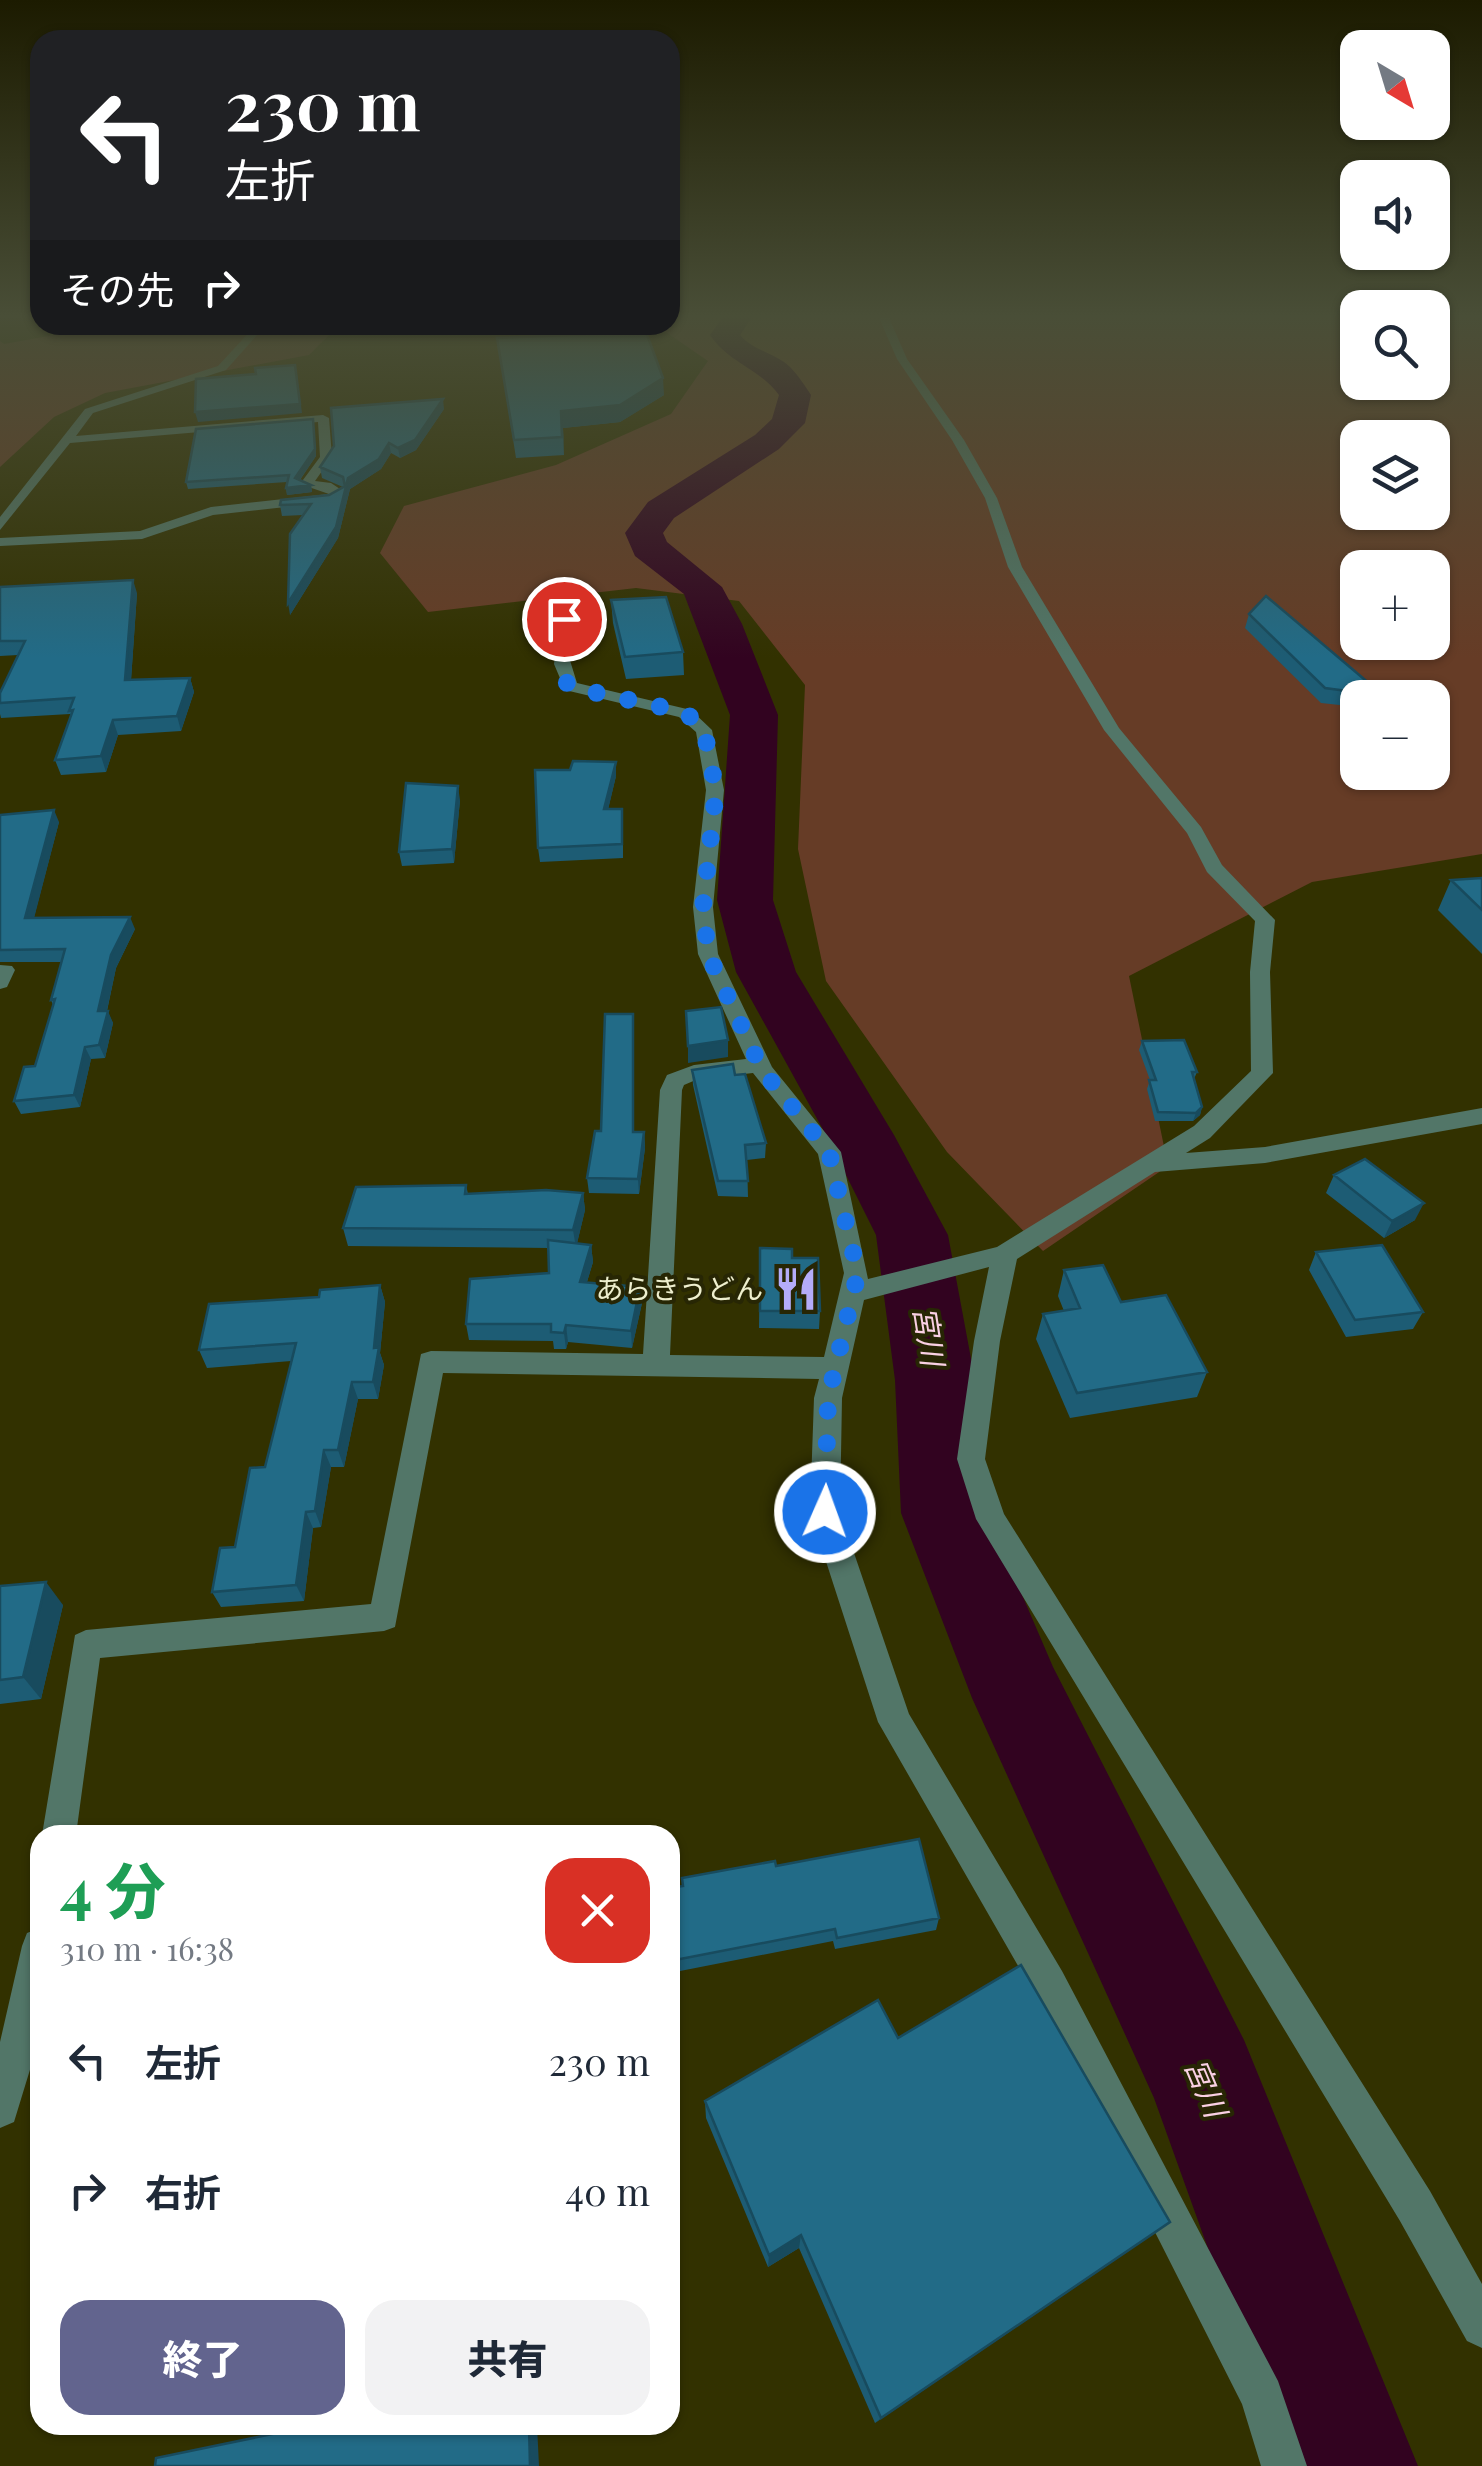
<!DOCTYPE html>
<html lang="ja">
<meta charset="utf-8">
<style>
:root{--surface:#fff;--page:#f2f2f3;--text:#1f2937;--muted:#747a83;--accent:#62648e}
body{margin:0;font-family:"Playfair Display","Noto Sans JP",serif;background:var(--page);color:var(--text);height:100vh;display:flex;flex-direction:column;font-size:38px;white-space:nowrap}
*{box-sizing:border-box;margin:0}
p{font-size:32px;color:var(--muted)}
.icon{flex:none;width:55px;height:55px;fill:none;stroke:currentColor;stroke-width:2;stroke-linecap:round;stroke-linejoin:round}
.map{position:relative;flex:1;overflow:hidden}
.panel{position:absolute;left:30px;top:1825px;width:650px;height:610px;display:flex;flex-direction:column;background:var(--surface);border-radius:30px;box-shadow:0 2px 8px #0004}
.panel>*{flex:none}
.top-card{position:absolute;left:30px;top:30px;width:650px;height:305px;border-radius:30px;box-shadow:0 2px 8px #0004;background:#202124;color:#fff;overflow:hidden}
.needle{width:65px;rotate:142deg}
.buttons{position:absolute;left:1340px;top:30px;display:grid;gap:20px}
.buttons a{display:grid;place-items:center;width:110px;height:110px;border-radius:20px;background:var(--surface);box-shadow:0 2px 8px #0004;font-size:50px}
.pin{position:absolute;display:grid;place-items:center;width:85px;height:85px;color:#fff;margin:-42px;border:5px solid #fff;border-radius:50%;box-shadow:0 2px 10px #0007}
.me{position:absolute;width:110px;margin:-55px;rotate:2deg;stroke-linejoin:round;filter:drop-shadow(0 0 8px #0008)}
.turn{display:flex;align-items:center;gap:35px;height:210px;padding:0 30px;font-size:45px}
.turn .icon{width:130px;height:130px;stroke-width:2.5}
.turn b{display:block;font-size:70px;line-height:85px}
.then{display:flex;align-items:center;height:95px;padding:0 30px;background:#0003;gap:20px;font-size:38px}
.round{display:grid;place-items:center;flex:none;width:105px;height:105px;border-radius:30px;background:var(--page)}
.overview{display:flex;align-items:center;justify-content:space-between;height:170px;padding:0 30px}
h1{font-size:60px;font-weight:800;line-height:75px;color:#1e9e55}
.button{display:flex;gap:20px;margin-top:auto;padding:20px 30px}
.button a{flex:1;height:115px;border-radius:30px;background:var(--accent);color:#fff;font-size:40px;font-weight:800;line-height:115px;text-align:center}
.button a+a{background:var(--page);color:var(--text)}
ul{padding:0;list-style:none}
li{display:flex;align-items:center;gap:30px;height:130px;padding:0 30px}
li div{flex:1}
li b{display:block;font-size:38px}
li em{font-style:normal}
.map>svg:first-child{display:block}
.green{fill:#663c26;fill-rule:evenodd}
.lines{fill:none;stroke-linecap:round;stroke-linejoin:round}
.river{fill:#320320;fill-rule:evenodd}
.minor{fill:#527668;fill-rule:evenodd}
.wall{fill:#1d5c74}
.shaded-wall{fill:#184b5e}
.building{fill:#226b87;stroke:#184b5e;stroke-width:2.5}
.route{stroke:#1a73e8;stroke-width:18;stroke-dasharray:0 32.4}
.labels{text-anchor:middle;stroke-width:8;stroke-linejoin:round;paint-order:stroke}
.poi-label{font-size:28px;fill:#eeefce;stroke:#272604;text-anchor:end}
.water-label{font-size:30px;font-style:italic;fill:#fad0e4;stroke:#272604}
</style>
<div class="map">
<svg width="1482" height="2466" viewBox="0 0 1482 2466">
<rect width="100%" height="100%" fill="#323100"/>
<path class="green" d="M 670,313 L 1357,313 L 1358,382 L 1432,382 L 1433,313 L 1482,313 L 1482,854 L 1312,882 L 1129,976 L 1168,1166 L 1043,1251 L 947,1152 L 826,981 L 798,849 L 805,685 L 739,601 L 636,588 L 428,612 L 380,553 L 404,506 L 556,465 L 671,414 L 708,361 L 660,328 L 602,339 L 472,331 L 476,325 L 670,325 ZM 1358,438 L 1432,438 L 1432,512 L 1358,512 ZM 1358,568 L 1432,568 L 1432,642 L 1358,642 ZM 1358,698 L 1432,698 L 1432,772 L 1358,772 Z
M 110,325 L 339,325 L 309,355 L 105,393 L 54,417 L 0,467 L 0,341 L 4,344 Z"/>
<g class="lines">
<path class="river" d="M 726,313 L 755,313 L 740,335 C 753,351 776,353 790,367 C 798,375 805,386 811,395 L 805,423 L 779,449 L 674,518 L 663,533 L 667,542 L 722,587 L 742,624 L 778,715 L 773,900 L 796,972 L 894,1135 L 948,1235 L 975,1380 L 987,1513 L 1053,1667 L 1244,2040 L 1418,2466 L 1286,2466 L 1154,2098 L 972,1698 L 901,1513 L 895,1380 L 876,1235 L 826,1135 L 736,972 L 717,900 L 730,715 L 684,594 L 635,556 L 625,533 L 648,502 L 755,435 L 772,419 L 779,395 C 759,368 730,364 710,335 Z"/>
<path class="minor" d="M 0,313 L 8,313 L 3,316 Z
M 877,313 L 887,313 L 907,359 L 964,440 L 997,498 L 1022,567 L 1119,728 L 1201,827 L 1222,865 L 1275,920 L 1270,972 L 1273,1073 L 1210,1138 L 1186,1153 L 1265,1147 L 1482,1108 L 1482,1124 L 1265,1163 L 1155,1172 L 1017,1259 L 1000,1341 L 985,1459 L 1004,1514 L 1430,2191 L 1482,2284 L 1482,2348 L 1467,2341 L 1400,2221 L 976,1519 L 957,1459 L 974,1341 L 989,1267 L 864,1300 L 842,1398 L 840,1512 L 909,1714 L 1062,1971 L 1278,2381 L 1307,2466 L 1261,2466 L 1242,2404 L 1036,1997 L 878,1722 L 810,1512 L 814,1398 L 819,1379 L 443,1373 L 395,1627 L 384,1631 L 100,1658 L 76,1835 L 42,1835 L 75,1635 L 86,1630 L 371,1604 L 421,1354 L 431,1351 L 643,1354 L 660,1090 L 667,1075 L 694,1065 L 746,1059 L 698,954 L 693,907 L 706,790 L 696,732 L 679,717 L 565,690 L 554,664 L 559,616 L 571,619 L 568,654 L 577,683 L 691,710 L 712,730 L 724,790 L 713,907 L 718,954 L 772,1067 L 841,1152 L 868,1279 L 997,1247 L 1194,1126 L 1251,1071 L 1250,972 L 1255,921 L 1207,872 L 1187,833 L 1104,730 L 1008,567 L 985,498 L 952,440 L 897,359 ZM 753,1073 L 818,1154 L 844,1273 L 824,1357 L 670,1355 L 682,1090 L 684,1085 L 698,1079 Z
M 256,325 L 266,325 L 226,370 L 93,413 L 76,436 L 323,415 L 329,418 L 332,457 L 315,481 L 331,483 L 343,491 L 343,497 L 331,502 L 213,515 L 142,539 L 0,546 L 0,538 L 140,531 L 211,507 L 329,494 L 300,484 L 320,457 L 318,422 L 70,443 L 0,530 L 0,517 L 85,409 L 218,366 Z
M 0,965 L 12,966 L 15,970 L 7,987 L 0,989 Z
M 40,1928 L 40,2037 L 14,2122 L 0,2128 L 0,2042 L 22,1946 L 27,1933 Z"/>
</g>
<path class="wall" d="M 497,338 L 664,395 L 620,422 L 563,428 L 564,455 L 516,458 Z
M 444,409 L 416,450 L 400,458 L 391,453 L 381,469 L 350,489 L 338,538 L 290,615 L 303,515 L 282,516 L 280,505 L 329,495 L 343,487 L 322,478 L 320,467 Z
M 314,426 L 316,456 L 300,480 L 311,485 L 312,492 L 287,495 L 286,488 L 287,482 L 188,489 L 186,482 Z
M 0,587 L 137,593 L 131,680 L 190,678 L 194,692 L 181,731 L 118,735 L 106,772 L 61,775 L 55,760 L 71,716 L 70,714 L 1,718 L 0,714 L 0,693 L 18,655 L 0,656 Z
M 611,600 L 683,652 L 684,675 L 626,679 L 613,623 Z
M 1249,614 L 1384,696 L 1383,698 L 1358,698 L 1358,707 L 1321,703 L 1245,628 Z
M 616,776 L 608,809 L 623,823 L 623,858 L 540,862 L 538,848 Z
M 460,800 L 454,863 L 402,866 L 399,852 Z
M 0,815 L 59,822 L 34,917 L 135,929 L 116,968 L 107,1011 L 113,1023 L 105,1058 L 91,1059 L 80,1107 L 21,1114 L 14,1101 L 35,1066 L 53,1005 L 51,1000 L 61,962 L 0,962 Z
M 1482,878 L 1482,954 L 1438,910 L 1451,880 Z
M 634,1029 L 634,1132 L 644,1132 L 645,1148 L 639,1194 L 589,1193 L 587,1178 Z
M 1142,1041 L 1197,1072 L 1194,1079 L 1202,1107 L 1200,1115 L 1193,1121 L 1155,1121 L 1147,1089 L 1150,1080 L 1139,1050 Z
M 692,1070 L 735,1075 L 766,1143 L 765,1158 L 747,1160 L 748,1197 L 718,1196 L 693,1085 Z
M 1334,1175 L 1415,1220 L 1384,1238 L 1326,1193 Z
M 466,1185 L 468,1194 L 583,1193 L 585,1210 L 577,1243 L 591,1245 L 593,1262 L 587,1282 L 642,1303 L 632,1348 L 568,1342 L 566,1349 L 554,1349 L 553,1341 L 469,1340 L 466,1324 L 549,1273 L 549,1248 L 348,1246 L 343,1228 Z
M 760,1248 L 792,1258 L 820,1311 L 819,1329 L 759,1328 Z
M 1316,1252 L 1423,1312 L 1413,1329 L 1346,1337 L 1309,1270 Z
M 1064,1270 L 1121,1302 L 1207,1372 L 1197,1397 L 1070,1418 L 1036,1339 L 1043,1314 L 1064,1311 L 1058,1296 Z
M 380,1285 L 385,1302 L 380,1353 L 384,1365 L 378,1399 L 358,1399 L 344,1467 L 331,1467 L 321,1527 L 313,1528 L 304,1601 L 221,1607 L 212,1592 L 235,1547 L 265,1467 L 291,1361 L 207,1368 L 199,1350 L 319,1297 Z
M 0,1586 L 63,1605 L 41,1699 L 0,1704 Z
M 683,1886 L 939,1918 L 936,1930 L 835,1949 L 833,1941 L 670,1973 L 670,1888 Z
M 898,2038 L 1170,2222 L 875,2423 L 799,2248 L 768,2267 L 706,2118 L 705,2101 Z"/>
<path class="shaded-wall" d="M 297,375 L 302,413 L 198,422 L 195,412 Z
M 663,378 L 664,395 L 620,422 L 563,428 L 564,455 L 561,411 Z
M 443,399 L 444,409 L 416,450 L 400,458 L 398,448 Z
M 313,419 L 316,456 L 296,485 L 295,478 Z
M 389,443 L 391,453 L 381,469 L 350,489 L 338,538 L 290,615 L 288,603 L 336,527 L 348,478 Z
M 311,485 L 312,492 L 287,495 L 286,488 Z
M 133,580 L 137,593 L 130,695 L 125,680 Z
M 190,678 L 194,692 L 181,731 L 177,716 Z
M 113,720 L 118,735 L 106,772 L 101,756 Z
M 616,762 L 616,776 L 605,823 L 604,809 Z
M 458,786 L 460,800 L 454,863 L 452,849 Z
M 54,810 L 59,822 L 31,930 L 25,918 Z
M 130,917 L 135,929 L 116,968 L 104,1024 L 98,1011 L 111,955 Z
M 108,1011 L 113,1023 L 105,1058 L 99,1045 Z
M 728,1040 L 728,1057 L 688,1063 L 688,1046 Z
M 85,1047 L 91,1059 L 80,1107 L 74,1095 Z
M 1202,1107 L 1200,1115 L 1193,1121 L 1196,1113 Z
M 644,1132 L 645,1148 L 639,1194 L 638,1179 Z
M 583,1193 L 585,1210 L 576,1248 L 573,1230 Z
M 1424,1203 L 1415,1220 L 1384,1238 L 1392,1221 Z
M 591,1245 L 593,1262 L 582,1298 L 580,1282 Z
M 380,1285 L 385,1302 L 380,1353 L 384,1365 L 378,1399 L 373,1382 L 374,1348 Z
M 640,1287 L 642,1303 L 632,1348 L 631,1331 Z
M 566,1325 L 568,1342 L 566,1349 L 564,1333 Z
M 352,1382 L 358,1399 L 344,1467 L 338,1450 Z
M 324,1450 L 331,1467 L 321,1527 L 315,1511 Z
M 306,1512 L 313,1528 L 304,1601 L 296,1585 Z
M 46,1582 L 63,1605 L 41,1699 L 23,1677 Z
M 1170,2222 L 1152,2235 L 875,2423 L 881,2418 Z
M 801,2235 L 799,2248 L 768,2267 L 769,2255 Z
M 529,2425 L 537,2425 L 539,2466 L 530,2466 Z"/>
<path class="building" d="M 646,332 L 663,378 L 620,405 L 561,411 L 562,437 L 514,440 L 497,338 Z
M 295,365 L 300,404 L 195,412 L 196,379 L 256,374 L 255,368 Z
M 443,399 L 415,440 L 398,448 L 389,443 L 379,459 L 348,478 L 336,527 L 288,603 L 290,534 L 311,504 L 280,505 L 281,500 L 329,495 L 345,486 L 343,477 L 320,467 L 334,446 L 331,408 Z
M 313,419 L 315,449 L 295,478 L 311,485 L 286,488 L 289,475 L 186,482 L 196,429 Z
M 133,580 L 125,680 L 190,678 L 177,716 L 113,720 L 101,756 L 55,760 L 73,710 L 69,711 L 74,698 L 0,703 L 0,693 L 25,641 L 0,641 L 0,587 Z
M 1266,596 L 1384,696 L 1325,688 L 1249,614 Z
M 666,597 L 683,652 L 625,657 L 611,600 Z
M 573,761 L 616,762 L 604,809 L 622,809 L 622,844 L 538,848 L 535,770 L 570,770 Z
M 406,783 L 458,786 L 452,849 L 399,852 Z
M 54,810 L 25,918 L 130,917 L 111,955 L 98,1011 L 108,1011 L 99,1045 L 85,1047 L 74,1095 L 14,1101 L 24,1067 L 35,1066 L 55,999 L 51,1000 L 65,949 L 0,950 L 0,815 Z
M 1482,878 L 1482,910 L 1451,880 Z
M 721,1007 L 728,1040 L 688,1046 L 686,1011 Z
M 605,1014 L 633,1014 L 633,1132 L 644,1132 L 638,1179 L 587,1178 L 595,1131 L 601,1131 Z
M 1184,1040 L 1197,1072 L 1192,1072 L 1202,1107 L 1196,1113 L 1158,1112 L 1149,1080 L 1156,1080 L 1142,1041 Z
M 733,1064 L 735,1075 L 745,1074 L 766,1143 L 745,1145 L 748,1181 L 718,1181 L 692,1070 Z
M 1365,1159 L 1424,1203 L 1392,1221 L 1334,1175 Z
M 466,1185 L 465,1194 L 546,1190 L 583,1193 L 573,1230 L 343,1228 L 356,1187 Z
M 548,1240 L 591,1245 L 580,1282 L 640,1287 L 631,1331 L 566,1325 L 564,1333 L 551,1332 L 551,1324 L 466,1324 L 470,1279 L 549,1273 Z
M 1382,1245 L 1423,1312 L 1355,1320 L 1316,1252 Z
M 760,1248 L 792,1249 L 792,1258 L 818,1258 L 820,1311 L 760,1311 Z
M 1103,1265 L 1121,1302 L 1166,1295 L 1207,1372 L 1077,1393 L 1043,1314 L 1080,1308 L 1064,1270 Z
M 380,1285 L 374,1348 L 379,1347 L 373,1382 L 352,1382 L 338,1450 L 324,1450 L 315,1511 L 306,1512 L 296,1585 L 212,1592 L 220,1548 L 235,1547 L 250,1468 L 265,1467 L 296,1343 L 199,1350 L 209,1304 L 319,1297 L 320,1290 Z
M 46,1582 L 23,1677 L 0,1680 L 0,1586 Z
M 919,1839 L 939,1918 L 837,1938 L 835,1929 L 670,1961 L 670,1888 L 683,1886 L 682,1878 L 775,1861 L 776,1866 Z
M 1021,1965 L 1170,2222 L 881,2418 L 801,2235 L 769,2255 L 705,2101 L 878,2000 L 898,2038 Z
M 316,2425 L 529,2425 L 530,2466 L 155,2466 L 156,2458 Z"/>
<linearGradient id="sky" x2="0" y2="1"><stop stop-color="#1c1b00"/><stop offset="0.48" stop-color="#494e37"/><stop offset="1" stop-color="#494e37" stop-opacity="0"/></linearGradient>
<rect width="1482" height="658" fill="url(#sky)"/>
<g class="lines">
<path class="route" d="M 564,619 L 564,679 L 570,687 L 685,712 L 704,730 L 716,790 L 703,907 L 708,954 L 762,1070 L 829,1152 L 858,1273 L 828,1398 L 825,1512"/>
</g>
<defs>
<g id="restaurant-bare" transform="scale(3.45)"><path d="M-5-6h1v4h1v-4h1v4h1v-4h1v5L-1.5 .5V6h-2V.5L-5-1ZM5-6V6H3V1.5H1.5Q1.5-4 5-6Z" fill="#b4acf9" stroke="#272604" stroke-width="2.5" paint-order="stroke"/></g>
</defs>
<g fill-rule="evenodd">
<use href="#restaurant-bare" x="796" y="1289"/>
</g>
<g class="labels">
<g class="poi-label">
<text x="763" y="1299">あらきうどん</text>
</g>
<g class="water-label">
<text transform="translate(928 1336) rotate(81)" y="10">宮川</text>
<text transform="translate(1205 2088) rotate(67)" y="10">宮川</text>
</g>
</g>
</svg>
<div class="buttons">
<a><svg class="needle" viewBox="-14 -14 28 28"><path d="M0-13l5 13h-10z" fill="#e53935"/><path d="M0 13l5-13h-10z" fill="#747a83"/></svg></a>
<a><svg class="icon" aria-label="sound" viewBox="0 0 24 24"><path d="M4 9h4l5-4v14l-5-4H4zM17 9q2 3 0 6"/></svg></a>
<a><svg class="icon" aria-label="search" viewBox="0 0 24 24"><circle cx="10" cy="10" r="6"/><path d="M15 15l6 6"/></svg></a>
<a><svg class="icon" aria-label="layers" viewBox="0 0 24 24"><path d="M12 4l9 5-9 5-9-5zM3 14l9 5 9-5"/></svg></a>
<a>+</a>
<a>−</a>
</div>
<div class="pin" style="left:564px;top:619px;background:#d93025"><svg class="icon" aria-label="arrive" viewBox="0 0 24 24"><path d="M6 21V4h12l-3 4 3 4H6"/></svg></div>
<svg class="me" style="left:825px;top:1512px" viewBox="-20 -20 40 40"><circle r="17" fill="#1a73e8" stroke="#fff" stroke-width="3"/><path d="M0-11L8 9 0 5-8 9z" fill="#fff"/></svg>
<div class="top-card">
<div class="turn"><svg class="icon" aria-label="left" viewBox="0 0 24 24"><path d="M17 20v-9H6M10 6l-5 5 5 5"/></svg><div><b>230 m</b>左折</div></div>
<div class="then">その先<svg class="icon" aria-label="right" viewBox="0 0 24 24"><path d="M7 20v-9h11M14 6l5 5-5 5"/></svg></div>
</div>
<section class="panel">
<div class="overview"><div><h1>4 分</h1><p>310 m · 16:38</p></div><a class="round" style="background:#d93025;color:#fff"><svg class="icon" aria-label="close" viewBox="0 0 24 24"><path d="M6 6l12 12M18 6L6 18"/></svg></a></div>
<ul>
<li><svg class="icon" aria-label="left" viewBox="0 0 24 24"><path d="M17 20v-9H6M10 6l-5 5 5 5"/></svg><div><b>左折</b></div><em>230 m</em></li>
<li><svg class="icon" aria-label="right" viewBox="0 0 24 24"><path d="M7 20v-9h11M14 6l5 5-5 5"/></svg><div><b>右折</b></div><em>40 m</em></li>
</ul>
<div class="button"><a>終了</a><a>共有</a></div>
</section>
</div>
